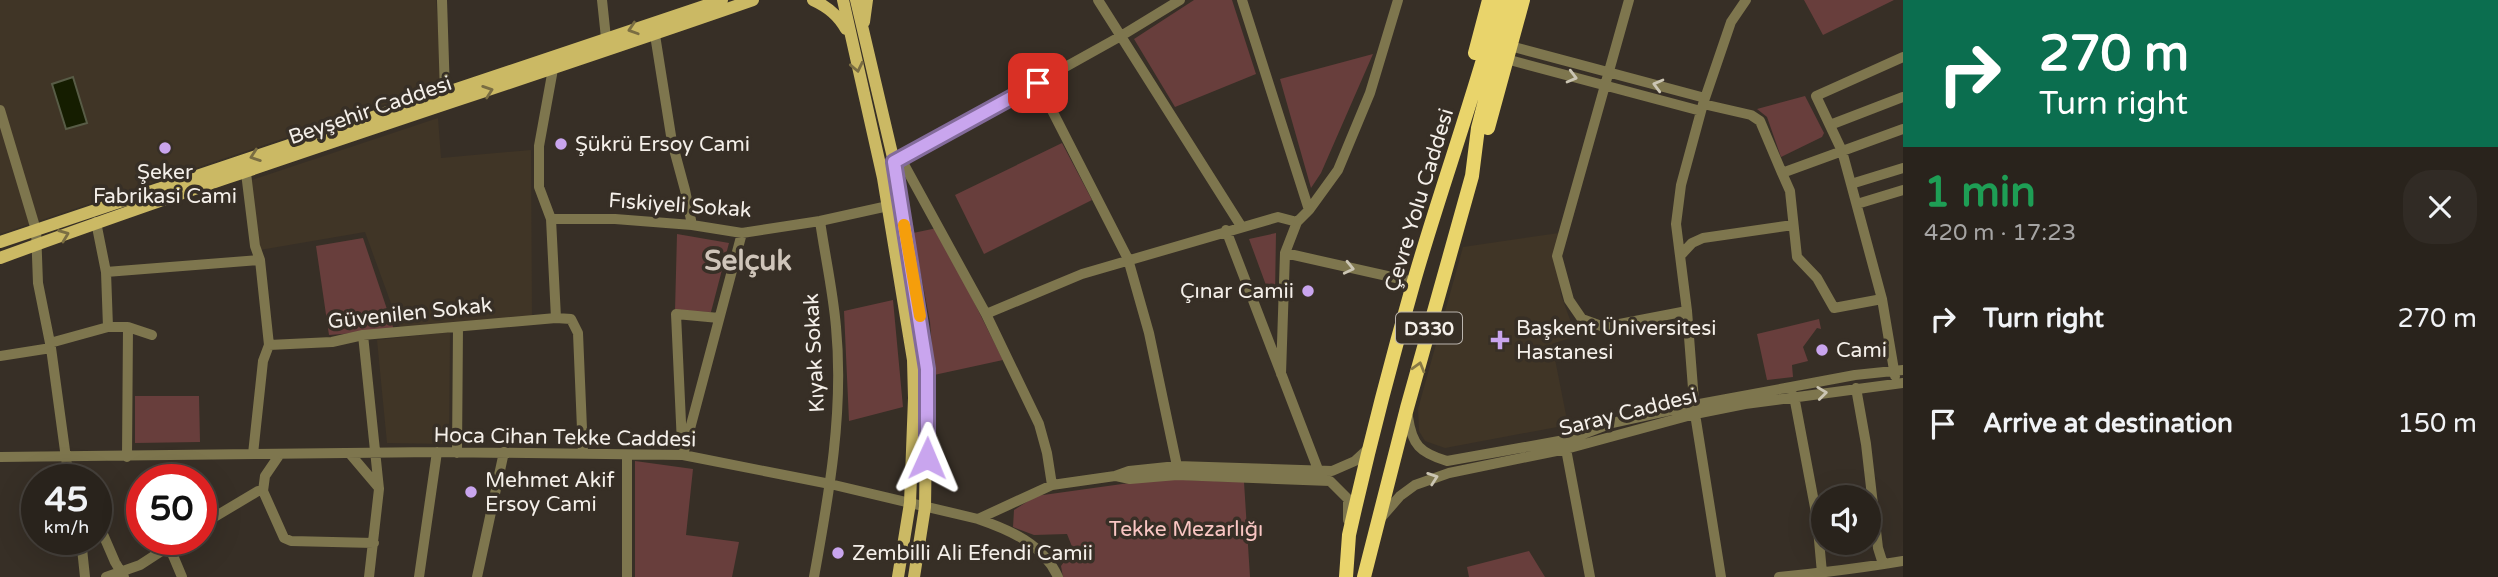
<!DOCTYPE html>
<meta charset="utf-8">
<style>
:root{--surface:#29231c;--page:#312b25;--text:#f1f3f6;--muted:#a5a4a3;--line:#45403b}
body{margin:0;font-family:"Varela Round",sans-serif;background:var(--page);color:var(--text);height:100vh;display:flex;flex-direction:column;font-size:26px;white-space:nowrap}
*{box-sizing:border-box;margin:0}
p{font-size:23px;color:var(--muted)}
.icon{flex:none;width:38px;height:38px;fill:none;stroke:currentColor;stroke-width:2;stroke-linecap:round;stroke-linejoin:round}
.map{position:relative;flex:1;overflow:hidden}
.drawer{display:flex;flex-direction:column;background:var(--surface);width:595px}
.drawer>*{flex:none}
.banner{background:#0b6e4f;color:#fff;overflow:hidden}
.fabs{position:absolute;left:1811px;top:485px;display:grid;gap:14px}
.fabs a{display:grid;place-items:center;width:70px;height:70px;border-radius:50%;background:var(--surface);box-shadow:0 7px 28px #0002,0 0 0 2px var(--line);font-size:35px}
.speed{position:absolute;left:21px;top:464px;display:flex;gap:14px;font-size:35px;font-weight:700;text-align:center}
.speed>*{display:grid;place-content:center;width:91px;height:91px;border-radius:50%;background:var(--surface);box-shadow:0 7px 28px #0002,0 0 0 2px var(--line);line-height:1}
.speed small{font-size:18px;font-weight:400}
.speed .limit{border:10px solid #d22;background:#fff;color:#111}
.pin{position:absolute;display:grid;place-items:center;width:60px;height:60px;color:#fff;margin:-30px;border-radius:14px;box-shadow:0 4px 10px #0006}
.me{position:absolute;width:77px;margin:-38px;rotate:1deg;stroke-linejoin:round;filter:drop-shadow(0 0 5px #0008)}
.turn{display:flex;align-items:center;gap:24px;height:147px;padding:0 21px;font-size:32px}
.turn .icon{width:91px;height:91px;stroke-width:2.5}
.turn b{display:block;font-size:49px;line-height:60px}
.round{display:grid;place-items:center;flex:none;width:74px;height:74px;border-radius:28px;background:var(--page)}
.headline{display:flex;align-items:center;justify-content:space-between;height:119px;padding:0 21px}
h1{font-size:42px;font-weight:700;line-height:52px;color:#1e9e55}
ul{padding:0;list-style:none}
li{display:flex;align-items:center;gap:21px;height:105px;padding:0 21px}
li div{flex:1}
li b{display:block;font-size:26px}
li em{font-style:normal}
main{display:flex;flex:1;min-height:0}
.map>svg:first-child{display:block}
.built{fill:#403526}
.green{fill:#683e3c}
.water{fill:#151d00;stroke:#585c46;stroke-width:2}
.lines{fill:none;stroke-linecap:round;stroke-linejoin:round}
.minor{stroke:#7e764e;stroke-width:10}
.major{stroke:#cbb964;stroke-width:12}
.highway{stroke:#e9d46b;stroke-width:14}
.oneway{stroke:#7a6d42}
.oneway2{stroke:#cbc5b3}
.oneway3{stroke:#877945}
.route-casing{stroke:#836b9b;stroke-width:18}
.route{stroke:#c9a5ee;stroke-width:12}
.slow{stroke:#f59e0b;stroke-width:12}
.poi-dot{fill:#c9a5ee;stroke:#372f26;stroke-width:2.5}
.labels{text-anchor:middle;stroke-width:7;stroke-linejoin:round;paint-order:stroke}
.shield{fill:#372f26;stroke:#bbb5ae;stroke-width:2}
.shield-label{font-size:19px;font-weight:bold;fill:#f4efe9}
.street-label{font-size:21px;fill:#f4efe9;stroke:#372f26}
.poi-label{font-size:21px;fill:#f4efe9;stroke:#372f26;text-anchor:start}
.park-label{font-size:21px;fill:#f9c6c3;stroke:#372f26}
.district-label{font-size:28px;font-weight:bold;fill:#cfc5ba;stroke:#372f26}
</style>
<main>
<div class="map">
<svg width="1903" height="577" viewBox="0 0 1903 577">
<rect width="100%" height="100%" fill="#372f26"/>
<path class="built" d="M 0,0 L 436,0 L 442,85 L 0,234 Z
M 438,118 L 441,158 L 531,150 L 532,318 L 400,328 L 365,232 L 254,251 L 249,181 Z
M 1559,233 L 1557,266 L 1561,295 L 1576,336 L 1552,344 L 1568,425 L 1445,448 L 1425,441 L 1419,431 L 1418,409 L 1463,247 Z
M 450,332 L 449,444 L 387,443 L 377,340 Z"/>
<path class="green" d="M 1194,0 L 1232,0 L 1256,74 L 1175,107 L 1134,39 Z
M 1804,0 L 1894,0 L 1823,35 Z
M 1373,54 L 1321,173 L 1311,188 L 1280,79 Z
M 1805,96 L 1824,133 L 1822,137 L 1781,157 L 1767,117 L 1757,109 Z
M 1062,143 L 1092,200 L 984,254 L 955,195 Z
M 937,228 L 1003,360 L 934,375 L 930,322 L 913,233 Z
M 1276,233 L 1275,295 L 1270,296 L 1249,239 Z
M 677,234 L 729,243 L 711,312 L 675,311 Z
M 363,238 L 394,330 L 329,335 L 316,246 Z
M 893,300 L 903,407 L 849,421 L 844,311 Z
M 1819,319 L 1821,329 L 1817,328 L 1803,347 L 1808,361 L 1792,365 L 1793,377 L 1767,380 L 1757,334 Z
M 135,396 L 199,396 L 200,442 L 135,443 Z
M 635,461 L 693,469 L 686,535 L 739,542 L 732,577 L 635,577 Z
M 1158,479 L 1244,482 L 1250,577 L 1063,577 L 1061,566 L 1073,549 L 1067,534 L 1034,535 L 1013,527 L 1014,510 L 1036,496 Z
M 1529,551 L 1545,577 L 1469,577 L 1467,567 Z"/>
<path class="water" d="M 73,77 L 87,123 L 66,129 L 52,84 Z"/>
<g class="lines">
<path class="minor" d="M 442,0 L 445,93
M 602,0 L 606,38
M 1098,0 L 1241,226
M 1242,0 L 1309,210
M 1629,0 L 1557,256 L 1569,300 L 1582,319 L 1604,327 L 1687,311
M 1746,0 L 1731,22 L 1703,104 L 1751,115 L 1760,121 L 1782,173 L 1903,129
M 655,35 L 672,142 L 685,190 L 692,225
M 1510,46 L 1705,98
M 1506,59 L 1701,111
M 553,69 L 539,146 L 539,187 L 551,219 L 556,318
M 1038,83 L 1128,259 L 1149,333 L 1177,466
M 1703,104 L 1681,185 L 1676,224 L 1687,311 L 1695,414 L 1721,577
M 0,110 L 36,230 L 38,283 L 51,348 L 69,480
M 1830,125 L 1903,97
M 901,159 L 986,314 L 1039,424 L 1047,453 L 1052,485
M 897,161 L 1121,36 L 1180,0
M 246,173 L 255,246 L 260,260
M 1782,173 L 1790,191 L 1797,257 L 1817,278 L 1834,308 L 1882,299
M 1851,184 L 1903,168
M 1857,204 L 1903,190
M 551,219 L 615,219 L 692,225 L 742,233 L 820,221 L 888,206
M 96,222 L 106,272 L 108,327
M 1226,230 L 1319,472
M 1285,253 L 1414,282
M 1680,256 L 1692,243 L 1703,238 L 1793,225
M 106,272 L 260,260 L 269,345 L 263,361 L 253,454
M 986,314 L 1082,274 L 1278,217 L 1297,222
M 363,335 L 379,489 L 369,577
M 50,343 L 108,327 L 128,327 L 152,335
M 269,345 L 332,342 L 363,335 L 556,318 L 571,319 L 578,333 L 583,453
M 0,356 L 51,348
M 1281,374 L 1285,253 L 1297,222 L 1309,210 L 1338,170 L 1370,93 L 1398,0
M 1895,376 L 1882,299 L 1851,184 L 1842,151 L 1816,96 L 1903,57
M 1856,388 L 1866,444 L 1878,548 L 1883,564
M 1794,396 L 1817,518 L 1822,573
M 1408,417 C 1412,445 1420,453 1447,461 L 1570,439 L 1612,423 L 1694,405 L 1855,375 L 1903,370
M 682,444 L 676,314 L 719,318
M 1566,449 L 1590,577
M 457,453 L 458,327
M 351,455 L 379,488
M 683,455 L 742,233
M 0,457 L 437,452 L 683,455 L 830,484 L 978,519 L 1052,485 L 1115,476 L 1129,471 L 1177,466 L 1332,471 L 1355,461 L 1368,449
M 127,457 L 128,327
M 1116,476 L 1130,479 L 1177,475 L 1330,481 L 1348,499 L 1348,520
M 263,491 L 265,476 L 280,454
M 96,518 L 115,562 L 124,577
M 978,519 C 1010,530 1043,544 1058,577
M 1380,519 L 1400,496 L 1415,485 L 1449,473 L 1566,449 L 1695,414 L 1745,404 L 1903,383
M 201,525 L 258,491 L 263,491 L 284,538 L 291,541 L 374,543
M 81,539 L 85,577
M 169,546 L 182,577
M 106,577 L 140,565 L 180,539
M 419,577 L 437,452
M 477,577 L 504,452
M 627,577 L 627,455
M 814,577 C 829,495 844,411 836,327 C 833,291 825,256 820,221
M 1779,577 C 1821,573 1862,568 1903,561"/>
<path class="major" d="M 813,0 C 828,7 838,15 846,29
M 843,0 L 883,178 L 913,360 L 914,398 L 910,503 L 898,577
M 856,0 L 894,162 L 927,368 L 925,507 L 914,577
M 864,22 L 867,0
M 0,242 L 722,0
M 0,258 C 249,167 503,87 753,0"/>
<path class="highway" d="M 1475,53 L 1489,0
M 1488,128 L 1523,0
M 1346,577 L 1349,535 C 1368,450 1390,365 1414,281 C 1441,187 1475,95 1500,0
M 1364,577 L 1407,408 L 1472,176 L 1478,128 L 1511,0"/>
</g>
<defs><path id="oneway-chevron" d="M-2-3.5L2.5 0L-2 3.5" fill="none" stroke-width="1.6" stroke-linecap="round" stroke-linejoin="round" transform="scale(1.75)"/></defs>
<g class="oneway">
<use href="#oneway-chevron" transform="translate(633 29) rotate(162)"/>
<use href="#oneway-chevron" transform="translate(857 67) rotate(78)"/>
<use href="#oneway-chevron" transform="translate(488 91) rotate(-19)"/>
<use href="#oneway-chevron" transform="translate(255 156) rotate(161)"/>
<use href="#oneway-chevron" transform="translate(64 235) rotate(-21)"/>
</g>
<g class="oneway2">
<use href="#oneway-chevron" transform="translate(1572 77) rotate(15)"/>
<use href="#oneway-chevron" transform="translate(1658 85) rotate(-165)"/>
<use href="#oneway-chevron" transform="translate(1349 268) rotate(13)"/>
<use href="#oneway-chevron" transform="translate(1822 393) rotate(-7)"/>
<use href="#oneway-chevron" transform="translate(1433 478) rotate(-19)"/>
</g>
<use class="oneway3" href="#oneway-chevron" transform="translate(1419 367) rotate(-74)"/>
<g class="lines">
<g class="route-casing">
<path id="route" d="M 927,458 L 927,369 L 894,162 L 1038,83"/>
</g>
<use href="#route" class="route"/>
<path class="slow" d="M 904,225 L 920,316"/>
</g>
<g class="poi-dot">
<circle cx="561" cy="144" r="7"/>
<circle cx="165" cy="148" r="7"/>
<circle cx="1308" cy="291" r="7"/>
<path d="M1496.5 329.5h7v7h7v7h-7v7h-7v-7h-7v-7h7z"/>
<circle cx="1822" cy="350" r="7"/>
<circle cx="471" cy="492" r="7"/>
<circle cx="838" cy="553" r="7"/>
</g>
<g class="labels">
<rect class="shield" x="1396" y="312.5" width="66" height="31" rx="5"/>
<g class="shield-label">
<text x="1429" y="335">D330</text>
</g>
<g class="street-label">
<text transform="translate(370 110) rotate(-19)" y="7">Beyşehir Caddesi</text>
<text transform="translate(1419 200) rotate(-73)" y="7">Çevre Yolu Caddesi</text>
<text transform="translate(680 205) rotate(4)" y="7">Fıskiyeli Sokak</text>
<text transform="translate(410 313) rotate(-6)" y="7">Güvenilen Sokak</text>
<text transform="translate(814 353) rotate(-93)" y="7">Kıyak Sokak</text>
<text transform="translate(1628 412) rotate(-14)" y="7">Saray Caddesi</text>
<text transform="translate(565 437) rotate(1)" y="7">Hoca Cihan Tekke Caddesi</text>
</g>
<g class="poi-label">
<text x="575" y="151">Şükrü Ersoy Cami</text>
<text x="165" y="179" text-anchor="middle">Şeker<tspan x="165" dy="24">Fabrikasi Cami</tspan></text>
<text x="1294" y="298" text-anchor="end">Çınar Camii</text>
<text x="1516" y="335">Başkent Üniversitesi<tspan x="1516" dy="24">Hastanesi</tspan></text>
<text x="1836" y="357">Cami</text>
<text x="485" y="487">Mehmet Akif<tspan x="485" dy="24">Ersoy Cami</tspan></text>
<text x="852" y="560">Zembilli Ali Efendi Camii</text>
</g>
<g class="park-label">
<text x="1186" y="536">Tekke Mezarlığı</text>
</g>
<g class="district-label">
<text x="748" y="270">Selçuk</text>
</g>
</g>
</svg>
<div class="fabs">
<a><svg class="icon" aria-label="sound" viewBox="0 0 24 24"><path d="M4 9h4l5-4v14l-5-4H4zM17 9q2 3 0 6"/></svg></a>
</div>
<div class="speed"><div>45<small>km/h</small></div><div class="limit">50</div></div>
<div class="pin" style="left:1038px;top:83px;background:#d93025"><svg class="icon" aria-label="arrive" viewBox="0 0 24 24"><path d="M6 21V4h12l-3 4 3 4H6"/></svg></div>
<svg class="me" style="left:927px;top:458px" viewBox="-20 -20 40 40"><path d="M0-17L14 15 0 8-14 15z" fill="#c9a5ee" stroke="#fff" stroke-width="4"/></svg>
</div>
<section class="drawer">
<div class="banner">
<div class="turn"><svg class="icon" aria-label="right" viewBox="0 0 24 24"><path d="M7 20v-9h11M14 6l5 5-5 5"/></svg><div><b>270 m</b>Turn right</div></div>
</div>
<div class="headline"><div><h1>1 min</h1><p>420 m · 17:23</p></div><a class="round"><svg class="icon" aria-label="close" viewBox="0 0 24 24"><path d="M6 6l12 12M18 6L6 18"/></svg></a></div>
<ul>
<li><svg class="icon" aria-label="right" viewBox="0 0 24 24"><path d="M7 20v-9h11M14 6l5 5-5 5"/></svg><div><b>Turn right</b></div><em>270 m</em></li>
<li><svg class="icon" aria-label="arrive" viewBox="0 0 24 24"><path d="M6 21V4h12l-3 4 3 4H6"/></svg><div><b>Arrive at destination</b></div><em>150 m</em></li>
</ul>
</section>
</main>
